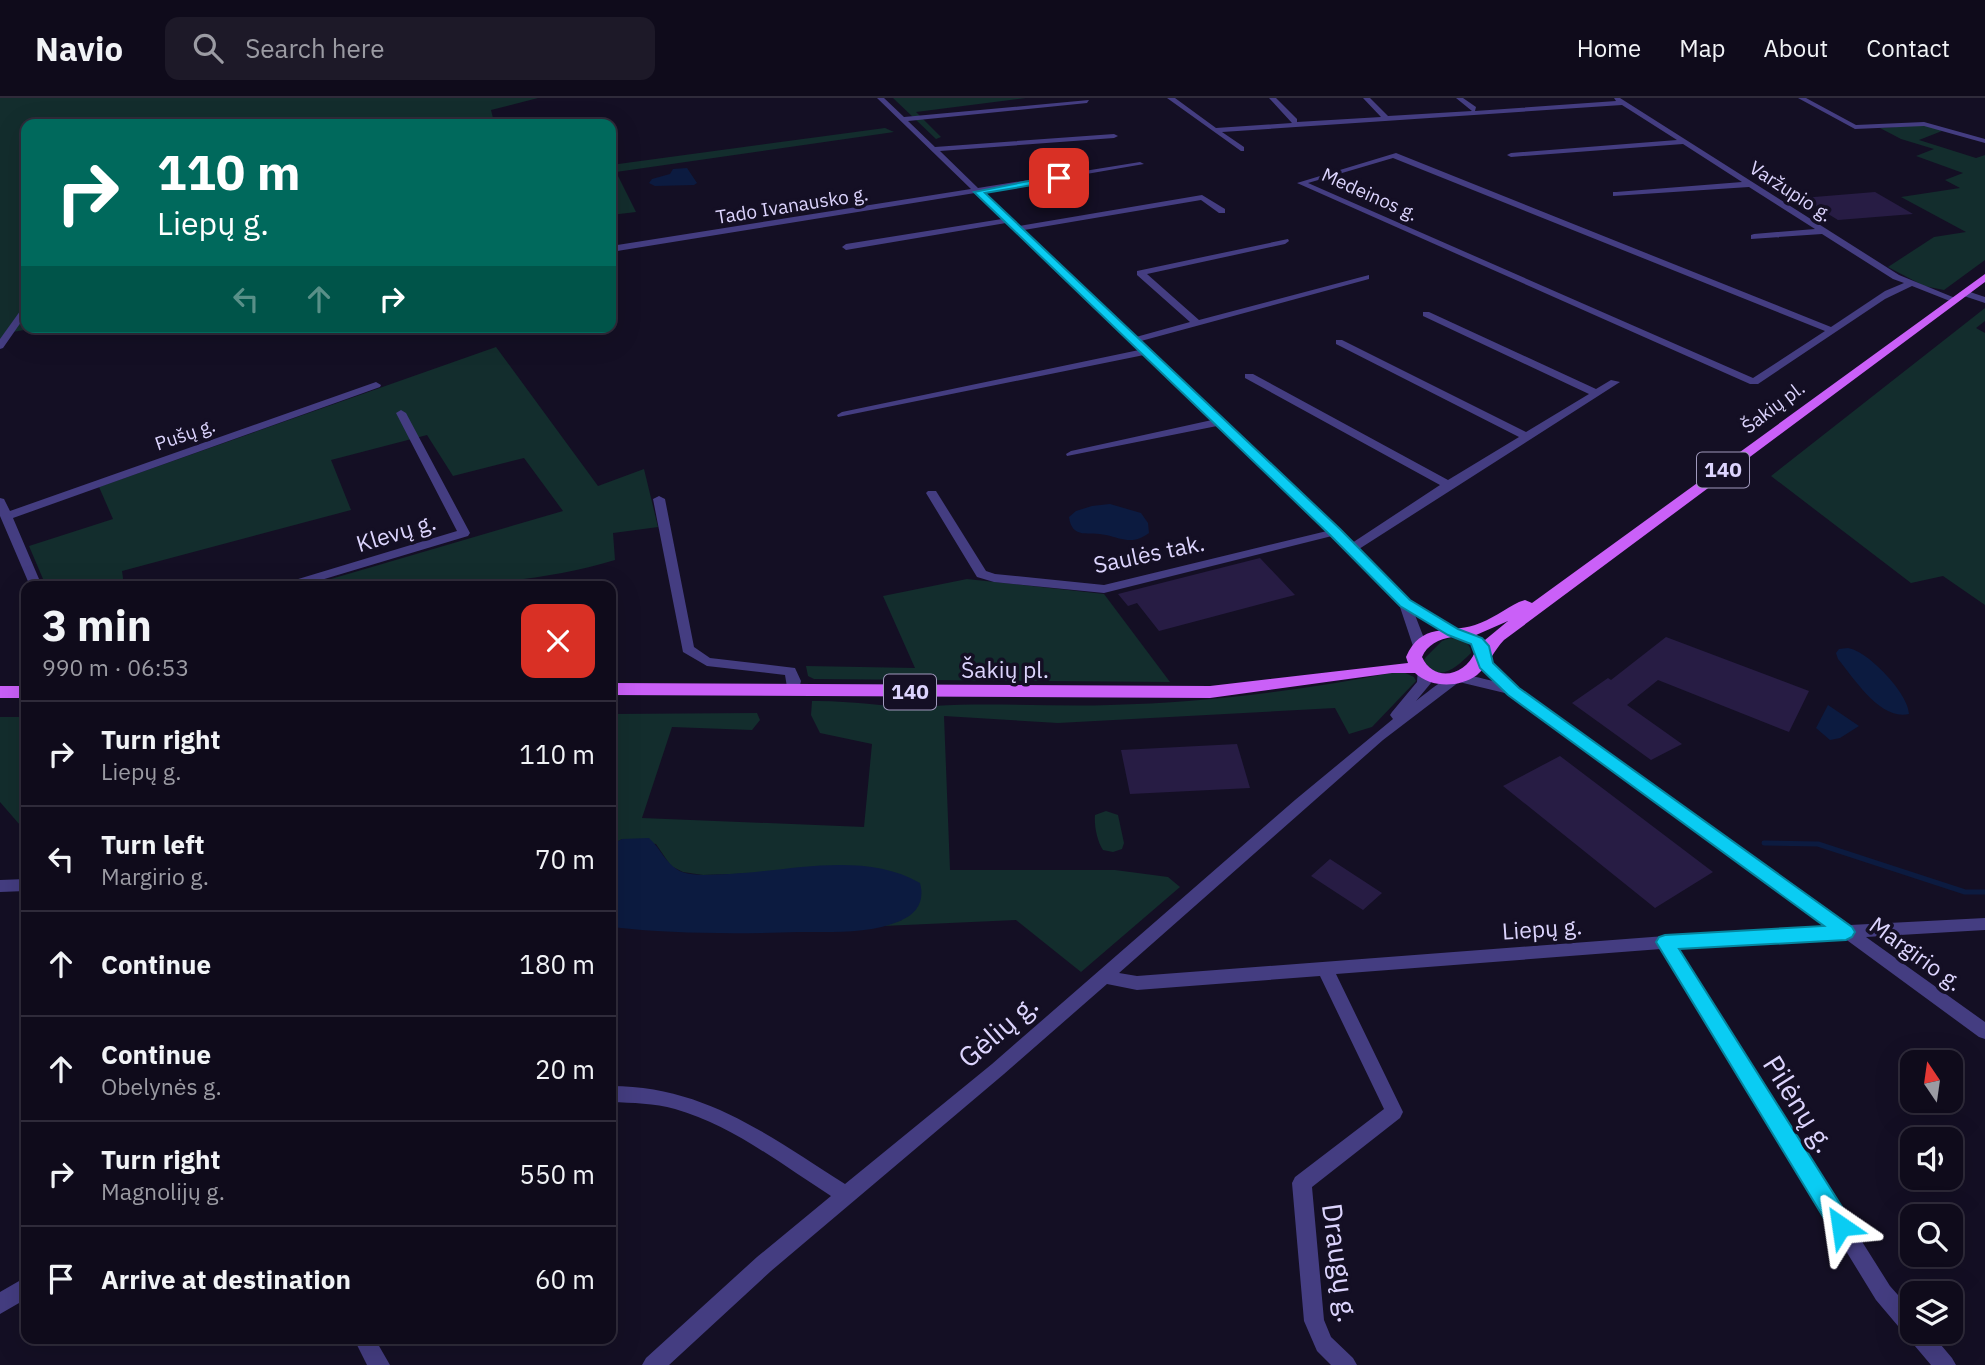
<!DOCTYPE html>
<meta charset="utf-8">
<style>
:root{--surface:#0f0b1b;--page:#1d1928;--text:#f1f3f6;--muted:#9b9ba3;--line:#2f2b3a}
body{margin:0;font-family:"IBM Plex Sans",sans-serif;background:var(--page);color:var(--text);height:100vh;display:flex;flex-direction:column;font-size:26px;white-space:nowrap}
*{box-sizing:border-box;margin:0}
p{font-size:23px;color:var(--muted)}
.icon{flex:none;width:38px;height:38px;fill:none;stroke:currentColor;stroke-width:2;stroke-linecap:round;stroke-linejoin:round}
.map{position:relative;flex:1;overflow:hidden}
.sheet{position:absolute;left:21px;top:483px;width:595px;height:763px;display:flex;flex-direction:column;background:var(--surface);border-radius:14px;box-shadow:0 7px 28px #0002,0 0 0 2px var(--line)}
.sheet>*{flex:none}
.guide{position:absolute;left:21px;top:21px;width:595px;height:214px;border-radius:14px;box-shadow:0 7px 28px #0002,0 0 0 2px var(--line);background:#00695c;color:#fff;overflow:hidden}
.needle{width:46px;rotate:347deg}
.controls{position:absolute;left:1900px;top:952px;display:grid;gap:14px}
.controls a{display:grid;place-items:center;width:63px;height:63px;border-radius:14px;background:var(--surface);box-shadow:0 7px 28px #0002,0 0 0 2px var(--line);font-size:35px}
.pin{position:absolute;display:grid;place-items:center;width:60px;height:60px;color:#fff;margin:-30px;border-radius:14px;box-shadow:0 4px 10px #0006}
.me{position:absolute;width:77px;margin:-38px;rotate:328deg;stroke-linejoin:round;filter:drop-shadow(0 0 5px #0008)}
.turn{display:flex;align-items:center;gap:24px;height:147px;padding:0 21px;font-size:32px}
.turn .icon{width:91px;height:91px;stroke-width:2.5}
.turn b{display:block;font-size:49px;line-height:60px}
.lanes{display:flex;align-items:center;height:66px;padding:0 21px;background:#0003;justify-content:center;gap:35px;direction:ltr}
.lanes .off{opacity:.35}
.round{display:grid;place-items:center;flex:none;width:74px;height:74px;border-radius:14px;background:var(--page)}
.summary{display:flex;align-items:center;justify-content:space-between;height:119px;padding:0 21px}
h1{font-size:42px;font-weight:700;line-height:52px}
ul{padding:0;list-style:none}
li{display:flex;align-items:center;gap:21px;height:105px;padding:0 21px;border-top:2px solid var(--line)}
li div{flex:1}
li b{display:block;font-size:26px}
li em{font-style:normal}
header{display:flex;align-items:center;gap:42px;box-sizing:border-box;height:98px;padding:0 35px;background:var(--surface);border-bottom:2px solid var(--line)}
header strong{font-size:33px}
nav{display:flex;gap:38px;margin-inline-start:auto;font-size:24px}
.search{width:490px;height:63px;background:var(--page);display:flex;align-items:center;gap:18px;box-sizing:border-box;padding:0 24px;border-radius:14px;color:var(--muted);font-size:26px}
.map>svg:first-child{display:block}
.green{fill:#132d2d}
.water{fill:#0c1b40}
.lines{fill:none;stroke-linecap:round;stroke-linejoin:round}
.stream{stroke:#0c1b40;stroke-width:5}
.building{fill:#271c44}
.minor{fill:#443d81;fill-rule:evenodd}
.primary{fill:#ca60f8;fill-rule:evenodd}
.route{fill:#0accf3;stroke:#06859e;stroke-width:2}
.labels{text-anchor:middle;stroke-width:7;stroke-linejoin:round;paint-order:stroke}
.far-street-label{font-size:19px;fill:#dcd4fd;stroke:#140f24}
.shield{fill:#140f24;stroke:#a099bc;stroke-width:2}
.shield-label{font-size:21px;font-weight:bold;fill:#dcd4fd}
.street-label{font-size:23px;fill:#dcd4fd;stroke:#140f24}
.near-street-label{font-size:28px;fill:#dcd4fd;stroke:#140f24}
</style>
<header>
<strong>Navio</strong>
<div class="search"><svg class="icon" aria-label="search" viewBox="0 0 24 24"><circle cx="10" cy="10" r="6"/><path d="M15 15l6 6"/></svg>Search here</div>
<nav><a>Home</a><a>Map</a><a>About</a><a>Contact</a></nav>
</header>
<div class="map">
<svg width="1985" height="1267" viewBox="0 0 1985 1267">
<rect width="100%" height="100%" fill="#140f24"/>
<path class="green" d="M 0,0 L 538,0 L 491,12 L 494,24 L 484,26 L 26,26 L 26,229 L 43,229 L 6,235 L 0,244 Z
M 893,0 L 1026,0 L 916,14 L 941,39 L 936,41 Z
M 1910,28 L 1931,28 L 1942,33 L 1919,42 L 1976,60 L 1985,57 L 1985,162 L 1944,192 L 1924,188 L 1888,169 L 1934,139 L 1966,134 L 1901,99 L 1960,90 L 1945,82 L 1963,75 L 1916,58 L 1934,51 L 1901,41 L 1880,30 Z
M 885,30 L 894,34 L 616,74 L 636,114 L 611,117 L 611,67 Z
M 1985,210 L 1985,223 L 1976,230 L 1985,235 L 1985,507 L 1943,478 L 1911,485 L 1771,378 Z
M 496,249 L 598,388 L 644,371 L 658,429 L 613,435 L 615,462 C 516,492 410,488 307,488 L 563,413 L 524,360 L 453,378 L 427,337 L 331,362 L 351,412 L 122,473 L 124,488 L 46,488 L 29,448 L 113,421 L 99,389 Z
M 967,481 L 1104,496 L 1170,584 L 814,581 L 808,578 L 806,568 L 915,570 L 883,498 Z
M 1450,540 C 1459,541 1471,543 1471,555 C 1458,568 1437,588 1424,562 L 1426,559 L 1442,543 Z
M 1401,573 L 1414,579 L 1416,583 L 1372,629 L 1349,636 L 1335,610 L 1058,625 L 944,618 L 950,772 L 1115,772 L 1168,779 L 1180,789 L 1081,874 L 1016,822 L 883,828 L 902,822 L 763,775 L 703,777 L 683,774 L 671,768 L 656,746 L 622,741 L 611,747 L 611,616 L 757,615 L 760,622 L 752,632 L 672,629 L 642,720 L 864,729 L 872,646 L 820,635 L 811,617 L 812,603 C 853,602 893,611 934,608 C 991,604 1051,609 1110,607 C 1208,605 1304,592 1401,573 Z
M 0,619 L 26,619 L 26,734 L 0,704 Z
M 1106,713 L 1118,717 L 1124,745 L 1122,751 L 1113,754 L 1103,752 C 1097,743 1094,727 1095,717 Z"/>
<path class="water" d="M 687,70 L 697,85 L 694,87 L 655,88 L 649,85 L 652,81 L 670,76 L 673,71 Z
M 1110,406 L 1141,415 L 1148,425 L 1149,435 C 1133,447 1123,441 1106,437 C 1089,433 1072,442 1069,419 L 1076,413 L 1092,408 Z
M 1848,550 C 1868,553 1909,596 1909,616 C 1880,623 1854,580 1838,561 L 1836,555 L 1839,551 Z
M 1828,607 L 1859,628 L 1840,640 L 1830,642 L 1816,630 Z
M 649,740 C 661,751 667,768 682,774 C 697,779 715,776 730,776 C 791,773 864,753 920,785 C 925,803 917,816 900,823 C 869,836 831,834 799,834 C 736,836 674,836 611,829 L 611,747 L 622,741 Z"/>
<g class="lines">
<path class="stream" d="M 1764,745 L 1818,746 L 1965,794 L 1985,794"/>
</g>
<path class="building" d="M 1875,94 L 1913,116 L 1838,122 L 1802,100 Z
M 1260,460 L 1295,497 L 1159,533 L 1137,505 L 1128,508 L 1118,496 Z
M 1666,539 L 1809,593 L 1789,634 L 1658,582 L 1627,607 L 1682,646 L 1651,662 L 1572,605 L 1608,580 L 1611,582 Z
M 1237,646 L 1250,690 L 1130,696 L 1121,652 Z
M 1560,658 L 1713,774 L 1655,810 L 1503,688 Z
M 1330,761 L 1382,795 L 1363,812 L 1311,778 Z"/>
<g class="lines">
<path class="minor" d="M 877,0 L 884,0 L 904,19 L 1089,2 L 1087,5 L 908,23 L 935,49 L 1114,36 L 1118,38 L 1114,40 L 940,53 L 978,90 L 1140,64 L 1144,66 L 983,94 L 1019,128 L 1202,97 L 1225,111 L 1225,115 L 1219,115 L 1201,102 L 1024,132 L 1136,239 L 1190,224 L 1137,177 L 1137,173 L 1288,141 L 1289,143 L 1285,146 L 1147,176 L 1199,222 L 1369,177 L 1369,181 L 1141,243 L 1352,445 L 1440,387 L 1245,280 L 1245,276 L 1253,276 L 1448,382 L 1519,339 L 1336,246 L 1336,242 L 1342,242 L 1526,334 L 1589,296 L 1423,218 L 1423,214 L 1429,214 L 1596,291 L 1611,282 L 1620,284 L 1359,451 L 1409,502 L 1459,534 L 1458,537 L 1448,537 L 1415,517 L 1427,548 L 1425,551 L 1415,551 L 1413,548 L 1399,506 L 1332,438 L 1104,495 L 994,484 L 977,479 L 926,395 L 928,393 L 936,393 L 986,473 L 995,476 L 1104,487 L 1327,433 L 1217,328 L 1067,358 L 1066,356 L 1071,353 L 1212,322 L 1144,257 L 838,319 L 837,317 L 842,314 L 1139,252 L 1006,125 L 846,152 L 842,149 L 846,146 L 1002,121 L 975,95 L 611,154 L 611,148 L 971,91 Z
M 1167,0 L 1175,0 L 1216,30 L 1292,25 L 1269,0 L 1276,0 L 1297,21 L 1297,24 L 1381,19 L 1363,0 L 1370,0 L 1388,18 L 1472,13 L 1456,0 L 1463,0 L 1476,9 L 1475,13 L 1616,3 L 1614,0 L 1620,0 L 1899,177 L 1960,202 L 1955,205 L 1912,188 L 1885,201 L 1758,286 L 1750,286 L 1297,85 L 1396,55 L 1831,229 L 1885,193 L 1904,185 L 1893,181 L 1822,136 L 1751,141 L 1751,137 L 1754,136 L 1815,131 L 1749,89 L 1613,98 L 1613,94 L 1616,94 L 1742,84 L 1683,46 L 1511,59 L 1507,57 L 1511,55 L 1677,42 L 1622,7 L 1222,34 L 1244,49 L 1244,53 L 1241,53 ZM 1393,60 L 1825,233 L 1753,280 L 1308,85 Z
M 1798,0 L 1806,0 L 1856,27 L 1924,24 L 1985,41 L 1985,45 L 1924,28 L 1855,31 Z
M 1964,192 L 1985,199 L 1985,205 L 1961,197 L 1959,195 Z
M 26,208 L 26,217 L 3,250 L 0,251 L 0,241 L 23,209 Z
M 376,284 L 381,287 L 380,289 L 13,420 L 42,488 L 30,488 L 0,418 L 0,400 L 4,401 L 10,413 Z
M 401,312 L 406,315 L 470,435 L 468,438 L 301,488 L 283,488 L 285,485 L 457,433 L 396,315 Z
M 659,398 L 665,401 L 694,549 L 710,560 L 795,570 L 801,583 L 798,595 L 788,595 L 785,577 L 707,568 L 683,554 L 653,401 Z
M 1483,555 L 1488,556 L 1497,570 L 1519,590 L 1850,827 L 1985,820 L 1985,832 L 1866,839 L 1985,924 L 1985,941 L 1979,939 L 1844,840 L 1677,850 L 1890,1188 L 1913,1214 L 1913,1234 L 1930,1234 L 1952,1260 L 1956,1267 L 1931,1267 L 1876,1202 L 1661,851 L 1336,876 L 1403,1014 L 1400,1020 L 1312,1089 L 1324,1222 L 1331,1239 L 1353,1260 L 1357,1267 L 1331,1267 L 1317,1253 L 1304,1223 L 1292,1085 L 1295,1079 L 1384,1011 L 1320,878 L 1137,892 L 1107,886 L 1004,976 L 771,1173 L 669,1267 L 642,1267 L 646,1260 L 757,1159 L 831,1098 C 782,1067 732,1027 675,1011 C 654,1005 633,1005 611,1004 L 611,988 C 705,988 769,1038 845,1086 L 992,966 L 1295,702 L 1393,621 L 1390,617 L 1392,614 L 1417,584 L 1418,570 L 1428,570 L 1431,585 L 1416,603 C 1454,574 1450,572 1496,584 L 1487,576 L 1476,559 ZM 1459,584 L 1509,596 L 1827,828 L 1665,838 L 1137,878 L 1119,875 L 1383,642 Z
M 26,781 L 26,793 L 0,794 L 0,782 Z
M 26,1179 L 26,1201 L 0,1216 L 0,1194 Z
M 354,1241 L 375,1241 L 390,1267 L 367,1267 Z"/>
<path class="primary" d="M 1985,176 L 1985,184 L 1504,542 C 1494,552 1488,568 1477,577 C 1459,590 1431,590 1415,575 L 1392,575 L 1210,600 L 611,597 L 611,585 L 1210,588 L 1408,565 L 1406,559 C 1421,524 1447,536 1475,527 C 1491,522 1505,511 1519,504 L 1525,502 L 1532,505 ZM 1508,523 L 1485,542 L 1476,537 ZM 1452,539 L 1471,546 L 1475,554 C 1465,578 1434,585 1422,559 C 1427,547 1439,541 1452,539 Z
M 0,588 L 26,588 L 26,600 L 0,600 Z"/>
</g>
<path class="route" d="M 1059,77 L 1062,78 L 1062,82 L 985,95 L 1340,431 L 1410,502 L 1458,531 L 1482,540 L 1489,548 L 1493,565 L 1519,590 L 1852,829 L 1855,834 L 1852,839 L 1846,842 L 1679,851 L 1849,1120 L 1852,1128 L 1849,1135 L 1841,1138 L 1833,1135 L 1656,844 L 1659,839 L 1665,837 L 1824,828 L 1508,597 L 1480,570 L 1471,546 L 1448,537 L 1400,508 L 1330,437 L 974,94 Z"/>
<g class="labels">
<g class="far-street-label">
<text transform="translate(1791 93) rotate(33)" y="7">Varžupio g.</text>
<text transform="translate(1370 96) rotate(24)" y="7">Medeinos g.</text>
<text transform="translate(792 107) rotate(-9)" y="7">Tado Ivanausko g.</text>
<text transform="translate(1773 309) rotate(-37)" y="7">Šakių pl.</text>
<text transform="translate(185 336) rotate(-19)" y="7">Pušų g.</text>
</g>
<g class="shield">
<rect x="1697" y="354.5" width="52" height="35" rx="5"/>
<rect x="884" y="576.5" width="52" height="35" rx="5"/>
</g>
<g class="shield-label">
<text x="1723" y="379">140</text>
<text x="910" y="601">140</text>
</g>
<g class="street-label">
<text transform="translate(396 435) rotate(-17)" y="8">Klevų g.</text>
<text transform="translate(1149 456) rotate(-12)" y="8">Saulės tak.</text>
<text x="1005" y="580">Šakių pl.</text>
<text transform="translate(1542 831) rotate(-4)" y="8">Liepų g.</text>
<text transform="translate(1916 856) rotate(36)" y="8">Margirio g.</text>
</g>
<g class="near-street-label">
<text transform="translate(998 933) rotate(-41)" y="10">Gėlių g.</text>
<text transform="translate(1799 1006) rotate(58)" y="10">Pilėnų g.</text>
<text transform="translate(1340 1165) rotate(82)" y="10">Draugų g.</text>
</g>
</g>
</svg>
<div class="controls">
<a><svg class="needle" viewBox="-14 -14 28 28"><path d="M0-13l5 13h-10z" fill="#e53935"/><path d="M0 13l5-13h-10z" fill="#9b9ba3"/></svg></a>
<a><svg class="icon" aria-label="sound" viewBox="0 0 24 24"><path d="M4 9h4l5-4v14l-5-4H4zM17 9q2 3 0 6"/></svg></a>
<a><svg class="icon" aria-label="search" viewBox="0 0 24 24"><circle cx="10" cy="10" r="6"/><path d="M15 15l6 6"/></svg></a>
<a><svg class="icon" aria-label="layers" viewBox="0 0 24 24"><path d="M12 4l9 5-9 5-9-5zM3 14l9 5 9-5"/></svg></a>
</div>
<div class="pin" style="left:1059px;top:80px;background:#d93025"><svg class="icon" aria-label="arrive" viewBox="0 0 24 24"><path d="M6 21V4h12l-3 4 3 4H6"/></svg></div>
<svg class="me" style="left:1841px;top:1128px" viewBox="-20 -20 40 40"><path d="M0-17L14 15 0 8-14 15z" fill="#0accf3" stroke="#fff" stroke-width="4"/></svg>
<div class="guide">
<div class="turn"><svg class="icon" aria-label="right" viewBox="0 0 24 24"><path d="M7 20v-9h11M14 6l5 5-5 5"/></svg><div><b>110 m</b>Liepų g.</div></div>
<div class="lanes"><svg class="icon off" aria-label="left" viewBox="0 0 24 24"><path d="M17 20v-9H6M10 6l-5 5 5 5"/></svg><svg class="icon off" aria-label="ahead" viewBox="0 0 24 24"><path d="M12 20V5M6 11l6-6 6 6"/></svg><svg class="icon" aria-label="right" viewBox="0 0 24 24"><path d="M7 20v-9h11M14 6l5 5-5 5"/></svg></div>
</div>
<section class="sheet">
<div class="summary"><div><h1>3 min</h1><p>990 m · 06:53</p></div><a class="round" style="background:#d93025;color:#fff"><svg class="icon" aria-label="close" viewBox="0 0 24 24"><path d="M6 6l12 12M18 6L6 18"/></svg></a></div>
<ul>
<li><svg class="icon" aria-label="right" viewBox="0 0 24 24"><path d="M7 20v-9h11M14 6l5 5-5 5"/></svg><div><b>Turn right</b><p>Liepų g.</p></div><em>110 m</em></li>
<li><svg class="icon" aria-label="left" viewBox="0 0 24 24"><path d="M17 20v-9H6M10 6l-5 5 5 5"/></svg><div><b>Turn left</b><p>Margirio g.</p></div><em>70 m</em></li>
<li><svg class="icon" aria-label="ahead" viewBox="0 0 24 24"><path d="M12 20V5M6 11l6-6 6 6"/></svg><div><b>Continue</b></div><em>180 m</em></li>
<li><svg class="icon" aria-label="ahead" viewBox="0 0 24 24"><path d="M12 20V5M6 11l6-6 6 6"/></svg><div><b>Continue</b><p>Obelynės g.</p></div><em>20 m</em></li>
<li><svg class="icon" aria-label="right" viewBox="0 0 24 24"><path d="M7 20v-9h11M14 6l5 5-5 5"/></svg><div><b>Turn right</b><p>Magnolijų g.</p></div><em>550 m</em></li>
<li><svg class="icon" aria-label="arrive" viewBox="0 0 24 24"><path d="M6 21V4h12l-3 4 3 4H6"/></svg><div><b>Arrive at destination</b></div><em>60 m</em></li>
</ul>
</section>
</div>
